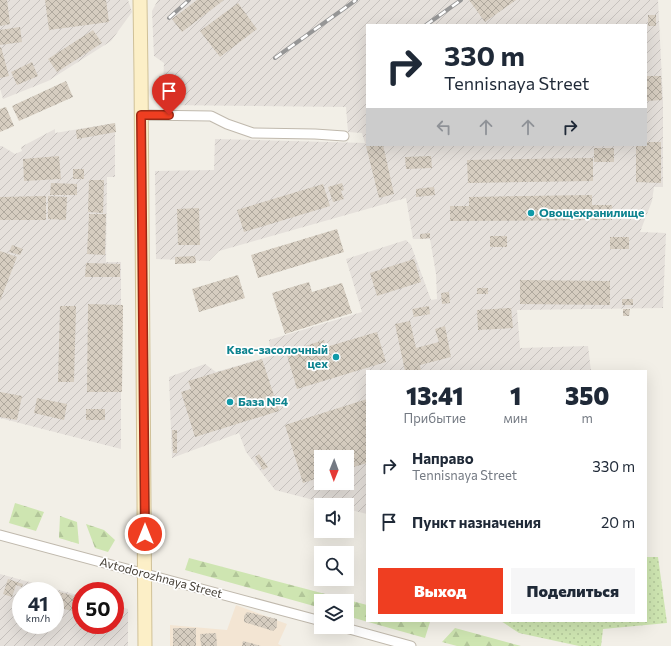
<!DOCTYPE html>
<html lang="ru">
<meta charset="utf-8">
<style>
:root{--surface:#fff;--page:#f6f6f7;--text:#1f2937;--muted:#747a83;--accent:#ef3e21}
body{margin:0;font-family:Commissioner,sans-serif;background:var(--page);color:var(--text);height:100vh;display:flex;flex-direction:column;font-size:15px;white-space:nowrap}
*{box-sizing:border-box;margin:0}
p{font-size:13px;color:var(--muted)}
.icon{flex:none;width:22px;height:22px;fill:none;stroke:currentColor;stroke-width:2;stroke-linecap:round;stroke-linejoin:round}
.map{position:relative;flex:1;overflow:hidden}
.sheet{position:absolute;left:366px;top:370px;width:281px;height:252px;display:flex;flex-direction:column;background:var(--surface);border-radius:0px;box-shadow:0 4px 16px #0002}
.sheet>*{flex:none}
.hud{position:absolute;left:366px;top:24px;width:281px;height:122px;border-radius:0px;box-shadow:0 4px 16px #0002;background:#fff;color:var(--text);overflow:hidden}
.needle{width:26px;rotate:181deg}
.controls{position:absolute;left:314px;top:450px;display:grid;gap:8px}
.controls a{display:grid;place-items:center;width:40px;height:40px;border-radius:0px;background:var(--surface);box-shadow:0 4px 16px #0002;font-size:20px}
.speed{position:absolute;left:12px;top:582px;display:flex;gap:8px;font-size:20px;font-weight:700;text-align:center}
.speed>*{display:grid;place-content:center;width:52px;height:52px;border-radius:50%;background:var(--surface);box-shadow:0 4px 16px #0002;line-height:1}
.speed small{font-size:10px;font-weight:400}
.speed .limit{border:6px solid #d22;background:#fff;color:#111}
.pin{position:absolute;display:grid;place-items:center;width:34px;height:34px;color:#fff;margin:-41px -17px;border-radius:50% 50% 50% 0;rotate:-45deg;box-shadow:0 0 4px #0007}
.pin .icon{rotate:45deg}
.me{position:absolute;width:44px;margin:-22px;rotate:0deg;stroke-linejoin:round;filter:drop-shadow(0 0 3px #0008)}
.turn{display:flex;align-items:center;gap:14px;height:84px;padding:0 12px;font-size:18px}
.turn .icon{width:52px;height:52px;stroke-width:2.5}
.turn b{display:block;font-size:28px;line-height:34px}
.lanes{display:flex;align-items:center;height:38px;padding:0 12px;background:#0003;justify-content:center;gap:20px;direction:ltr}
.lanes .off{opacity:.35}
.eta{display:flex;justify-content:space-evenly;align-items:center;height:68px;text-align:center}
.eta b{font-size:24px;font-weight:800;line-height:28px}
.primary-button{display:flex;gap:8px;margin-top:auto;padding:8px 12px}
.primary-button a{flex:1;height:46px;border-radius:0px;background:var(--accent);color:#fff;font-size:16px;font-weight:800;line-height:46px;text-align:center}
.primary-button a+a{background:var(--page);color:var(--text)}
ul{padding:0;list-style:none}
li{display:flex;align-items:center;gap:12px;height:56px;padding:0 12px}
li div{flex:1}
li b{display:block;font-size:15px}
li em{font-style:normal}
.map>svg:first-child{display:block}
.commercial{fill:#f3e5d3}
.industrial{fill:url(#industrial-furrows);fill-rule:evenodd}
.grass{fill:url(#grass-dots)}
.forest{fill:url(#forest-firs)}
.building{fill:url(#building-cross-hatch)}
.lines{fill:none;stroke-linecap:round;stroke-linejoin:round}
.minor-casing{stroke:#c0b9ad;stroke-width:11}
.secondary-casing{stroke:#d0c198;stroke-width:15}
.minor{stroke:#fff;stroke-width:9}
.secondary{stroke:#fcefc7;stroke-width:13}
.rail-casing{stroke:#969696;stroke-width:4}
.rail{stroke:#fff;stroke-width:2.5;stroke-dasharray:8;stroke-linecap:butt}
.route-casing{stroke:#9b2815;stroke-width:10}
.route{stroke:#ef3e21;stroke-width:7}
.culture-dot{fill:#0f9aa8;stroke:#fff;stroke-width:1.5}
.labels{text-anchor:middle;stroke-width:3.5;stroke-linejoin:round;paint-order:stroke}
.culture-label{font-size:12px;font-weight:bold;fill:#0d838f;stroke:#fff;text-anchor:start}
.street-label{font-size:12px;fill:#453f36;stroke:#fff}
</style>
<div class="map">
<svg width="671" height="646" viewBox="0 0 671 646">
<defs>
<pattern id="industrial-furrows" width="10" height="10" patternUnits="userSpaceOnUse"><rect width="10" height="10" fill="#e5e0db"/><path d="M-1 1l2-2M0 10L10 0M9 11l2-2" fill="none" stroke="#c6c1bd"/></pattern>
<pattern id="grass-dots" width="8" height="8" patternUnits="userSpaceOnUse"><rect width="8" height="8" fill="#cee5b1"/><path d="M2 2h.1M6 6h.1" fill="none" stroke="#b2c699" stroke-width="1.8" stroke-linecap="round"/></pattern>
<pattern id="forest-firs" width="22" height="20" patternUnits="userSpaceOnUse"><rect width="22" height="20" fill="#cee5b1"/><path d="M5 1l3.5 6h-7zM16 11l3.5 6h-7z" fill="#b2c699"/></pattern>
<pattern id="building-cross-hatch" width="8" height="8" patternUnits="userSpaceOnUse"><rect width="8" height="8" fill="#d6cdc0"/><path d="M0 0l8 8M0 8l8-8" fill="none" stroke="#afa89d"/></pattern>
</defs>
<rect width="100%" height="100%" fill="#f2efe7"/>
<path class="commercial" d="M 236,605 L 287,624 L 278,644 L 282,646 L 170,646 L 170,625 L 227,630 Z"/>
<path class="industrial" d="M 0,0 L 128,0 L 132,12 L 111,41 L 48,81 L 3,99 L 0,88 Z
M 158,0 L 658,0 L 663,100 L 663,187 L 654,187 L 652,201 L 640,232 L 666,233 L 663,308 L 517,310 L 520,348 L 588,346 L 591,371 L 367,371 L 367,514 L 347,509 L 347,505 L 333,505 L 275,490 L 246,452 L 239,433 L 172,458 L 169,377 L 205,364 L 216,372 L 271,356 L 269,340 L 362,312 L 346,259 L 406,240 L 411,245 L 431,300 L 437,299 L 436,274 L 430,239 L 413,239 L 406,198 L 219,251 L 209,261 L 156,259 L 155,171 L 214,170 L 215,139 L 365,143 L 362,133 L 348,132 L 346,107 L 162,105 L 164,63 L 154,56 L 152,11 ZM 367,25 L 646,25 L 646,145 L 367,145 ZM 321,457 L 347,457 L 347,483 L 321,483 Z
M 115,123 L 115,177 L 107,177 L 106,262 L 121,262 L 121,449 L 0,418 L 0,146 L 2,146 L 15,154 L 22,151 L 21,147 L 55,129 L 55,133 Z
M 0,574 L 81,596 L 81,625 L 115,625 L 115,605 L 128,609 L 128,646 L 0,646 ZM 21,591 L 55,591 L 55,625 L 21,625 Z"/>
<path class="grass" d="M 646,557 L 658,557 L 667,623 L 603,629 L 601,646 L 579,646 L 519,633 L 501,621 L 646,621 Z"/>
<path class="forest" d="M 15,503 L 44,512 L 36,531 L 9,523 Z
M 60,516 L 77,522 L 79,544 L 59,538 Z
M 86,524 L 104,530 L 115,540 L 108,552 L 95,548 Z
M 189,558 L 367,605 L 367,621 L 430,622 L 425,638 L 347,616 L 347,601 L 321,601 L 321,608 L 185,570 Z
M 455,628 L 521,646 L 457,646 L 442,642 Z"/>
<path class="building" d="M 0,0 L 7,0 L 10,24 L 0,26 Z
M 45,0 L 106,0 L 109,22 L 49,30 Z
M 197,0 L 224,0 L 182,32 L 172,19 Z
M 469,0 L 516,0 L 485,22 Z
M 238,3 L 257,29 L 220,57 L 200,31 Z
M 648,15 L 656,15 L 656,26 L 648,26 Z
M 20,27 L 22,42 L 0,45 L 0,30 Z
M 93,30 L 102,43 L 57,72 L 48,59 Z
M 1,47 L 9,76 L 0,78 L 0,48 Z
M 32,62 L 38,76 L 17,85 L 11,72 Z
M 172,75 L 173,82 L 159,83 L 159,76 Z
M 646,76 L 661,76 L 662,100 L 646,101 Z
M 66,81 L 73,97 L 19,121 L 12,106 Z
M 6,107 L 14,126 L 0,132 L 0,109 Z
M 115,123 L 116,132 L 77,139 L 76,130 Z
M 646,142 L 661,142 L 661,183 L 636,182 L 636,145 L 646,145 Z
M 369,145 L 383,145 L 394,194 L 379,198 L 366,146 Z
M 594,148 L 614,148 L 614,162 L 594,162 Z
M 59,156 L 61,179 L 24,181 L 23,159 Z
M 431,156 L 432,168 L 406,169 L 405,157 Z
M 593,158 L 593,181 L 468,183 L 467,160 Z
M 73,169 L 84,169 L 84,179 L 73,179 Z
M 89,180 L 104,180 L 103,213 L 88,212 Z
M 51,183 L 77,184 L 77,195 L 50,195 Z
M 342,183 L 344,190 L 341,191 L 344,199 L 333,202 L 328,187 Z
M 323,184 L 330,206 L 244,232 L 237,210 Z
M 434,187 L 435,195 L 416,197 L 416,189 Z
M 592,195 L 592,205 L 612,205 L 612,220 L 450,221 L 450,206 L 469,206 L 469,197 Z
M 46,196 L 46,220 L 0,220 L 0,197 Z
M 48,196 L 67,197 L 66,220 L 48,219 Z
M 199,208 L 200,245 L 178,245 L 177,209 Z
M 89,214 L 106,214 L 105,255 L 87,254 Z
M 337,229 L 344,252 L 258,278 L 251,255 Z
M 430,233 L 430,238 L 420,239 L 420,234 Z
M 490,236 L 507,236 L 507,247 L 490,247 Z
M 610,237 L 629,237 L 629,249 L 610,249 Z
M 12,245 L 23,249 L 20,255 L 9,252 Z
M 0,251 L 17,257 L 0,301 Z
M 195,256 L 196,263 L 175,264 L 175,257 Z
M 414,259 L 421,282 L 377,296 L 370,273 Z
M 86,263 L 120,264 L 120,277 L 85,277 Z
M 238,275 L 245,298 L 199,312 L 192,289 Z
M 520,280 L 610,281 L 610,305 L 520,304 Z
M 309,282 L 312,292 L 342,283 L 352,313 L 285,334 L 272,293 Z
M 477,288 L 488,288 L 488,294 L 477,294 Z
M 449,292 L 450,303 L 442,304 L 441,293 Z
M 622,299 L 633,299 L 633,305 L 622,305 Z
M 88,304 L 123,305 L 122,392 L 87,392 Z
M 60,306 L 76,306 L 74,382 L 58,382 Z
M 429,306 L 430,314 L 414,317 L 412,309 Z
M 511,308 L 513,328 L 478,330 L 477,310 Z
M 623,309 L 630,309 L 629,316 L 623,316 Z
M 410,321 L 416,348 L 439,342 L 435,329 L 445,326 L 451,357 L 420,365 L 421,371 L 405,371 L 395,324 Z
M 377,332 L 386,362 L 297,389 L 286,352 L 324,340 L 326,347 Z
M 262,359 L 279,411 L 195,437 L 181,392 L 191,389 L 188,381 Z
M 0,392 L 22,396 L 17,420 L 0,417 Z
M 37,398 L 67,404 L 64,420 L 34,413 Z
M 367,399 L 367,463 L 347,469 L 347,457 L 321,457 L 321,477 L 303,483 L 285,425 Z
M 86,409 L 105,409 L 105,420 L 86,420 Z
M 172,430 L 177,430 L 177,453 L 173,453 Z
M 259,454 L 268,467 L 263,470 L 255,457 Z
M 8,579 L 23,584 L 22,587 L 16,585 L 12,597 L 3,594 Z
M 39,586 L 81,598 L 81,614 L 55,606 L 55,591 L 37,591 Z
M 247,612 L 277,619 L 277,627 L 273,631 L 244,622 L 244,616 Z
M 173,628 L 196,628 L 196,646 L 173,646 Z
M 216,633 L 217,646 L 201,646 L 200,634 Z
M 243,641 L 261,646 L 242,646 Z"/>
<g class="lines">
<g class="minor-casing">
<path id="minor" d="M 141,115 L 211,116 L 227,124 L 253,133 L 315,134 L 344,136
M 0,535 L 321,621
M 342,627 L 411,646"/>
</g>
<g class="secondary-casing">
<path id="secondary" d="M 140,0 L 141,75 L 145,646"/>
</g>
<use href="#minor" class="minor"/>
<use href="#secondary" class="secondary"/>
<g class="rail-casing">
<path id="rail" d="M 169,18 L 189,0
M 426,25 L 461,0
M 275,58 L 356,0"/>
</g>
<use href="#rail" class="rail"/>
</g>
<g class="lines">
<g class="route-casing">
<path id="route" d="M 145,534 L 141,115 L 169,115"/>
</g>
<use href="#route" class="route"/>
</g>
<g class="culture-dot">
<circle cx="531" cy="213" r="4"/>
<circle cx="336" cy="357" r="4"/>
<circle cx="230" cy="402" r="4"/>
</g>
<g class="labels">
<g class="culture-label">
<text x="539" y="217">Овощехранилище</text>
<text x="328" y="354" text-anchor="end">Квас-засолочный<tspan x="328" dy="14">цех</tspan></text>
<text x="238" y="406">База №4</text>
</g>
<g class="street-label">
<text transform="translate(161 578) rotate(15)" y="4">Avtodorozhnaya Street</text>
</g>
</g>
</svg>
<div class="controls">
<a><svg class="needle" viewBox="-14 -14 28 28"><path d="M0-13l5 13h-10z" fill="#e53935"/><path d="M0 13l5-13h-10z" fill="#747a83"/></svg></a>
<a><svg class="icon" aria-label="sound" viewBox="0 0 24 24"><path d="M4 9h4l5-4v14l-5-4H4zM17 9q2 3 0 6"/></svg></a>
<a><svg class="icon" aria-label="search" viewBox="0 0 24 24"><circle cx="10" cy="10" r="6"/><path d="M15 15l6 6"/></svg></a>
<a><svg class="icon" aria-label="layers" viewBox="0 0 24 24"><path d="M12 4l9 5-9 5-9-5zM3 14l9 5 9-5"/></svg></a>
</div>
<div class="speed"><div>41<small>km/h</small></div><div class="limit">50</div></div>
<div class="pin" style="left:169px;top:115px;background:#d93025"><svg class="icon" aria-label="arrive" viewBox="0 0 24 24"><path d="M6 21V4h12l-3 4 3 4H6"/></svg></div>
<svg class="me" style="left:145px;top:534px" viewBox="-20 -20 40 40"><circle r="17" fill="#ef3e21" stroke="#fff" stroke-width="3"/><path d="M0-11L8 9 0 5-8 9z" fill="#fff"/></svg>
<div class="hud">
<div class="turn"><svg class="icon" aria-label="right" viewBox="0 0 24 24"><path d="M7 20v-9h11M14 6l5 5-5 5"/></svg><div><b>330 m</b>Tennisnaya Street</div></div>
<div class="lanes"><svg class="icon off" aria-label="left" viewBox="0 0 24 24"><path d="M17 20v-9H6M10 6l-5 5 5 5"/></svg><svg class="icon off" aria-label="ahead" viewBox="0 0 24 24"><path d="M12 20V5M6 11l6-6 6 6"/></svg><svg class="icon off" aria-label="ahead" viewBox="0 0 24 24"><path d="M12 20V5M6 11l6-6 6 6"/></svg><svg class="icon" aria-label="right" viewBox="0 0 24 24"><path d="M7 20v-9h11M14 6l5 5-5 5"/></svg></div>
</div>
<section class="sheet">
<div class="eta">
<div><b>13:41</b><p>Прибытие</p></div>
<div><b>1</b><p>мин</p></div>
<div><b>350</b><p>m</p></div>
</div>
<ul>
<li><svg class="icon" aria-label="right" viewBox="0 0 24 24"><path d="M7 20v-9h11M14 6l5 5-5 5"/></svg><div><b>Направо</b><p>Tennisnaya Street</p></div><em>330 m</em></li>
<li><svg class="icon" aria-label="arrive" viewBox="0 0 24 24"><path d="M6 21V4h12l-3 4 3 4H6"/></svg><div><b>Пункт назначения</b></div><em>20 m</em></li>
</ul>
<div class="primary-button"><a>Выход</a><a>Поделиться</a></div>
</section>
</div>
